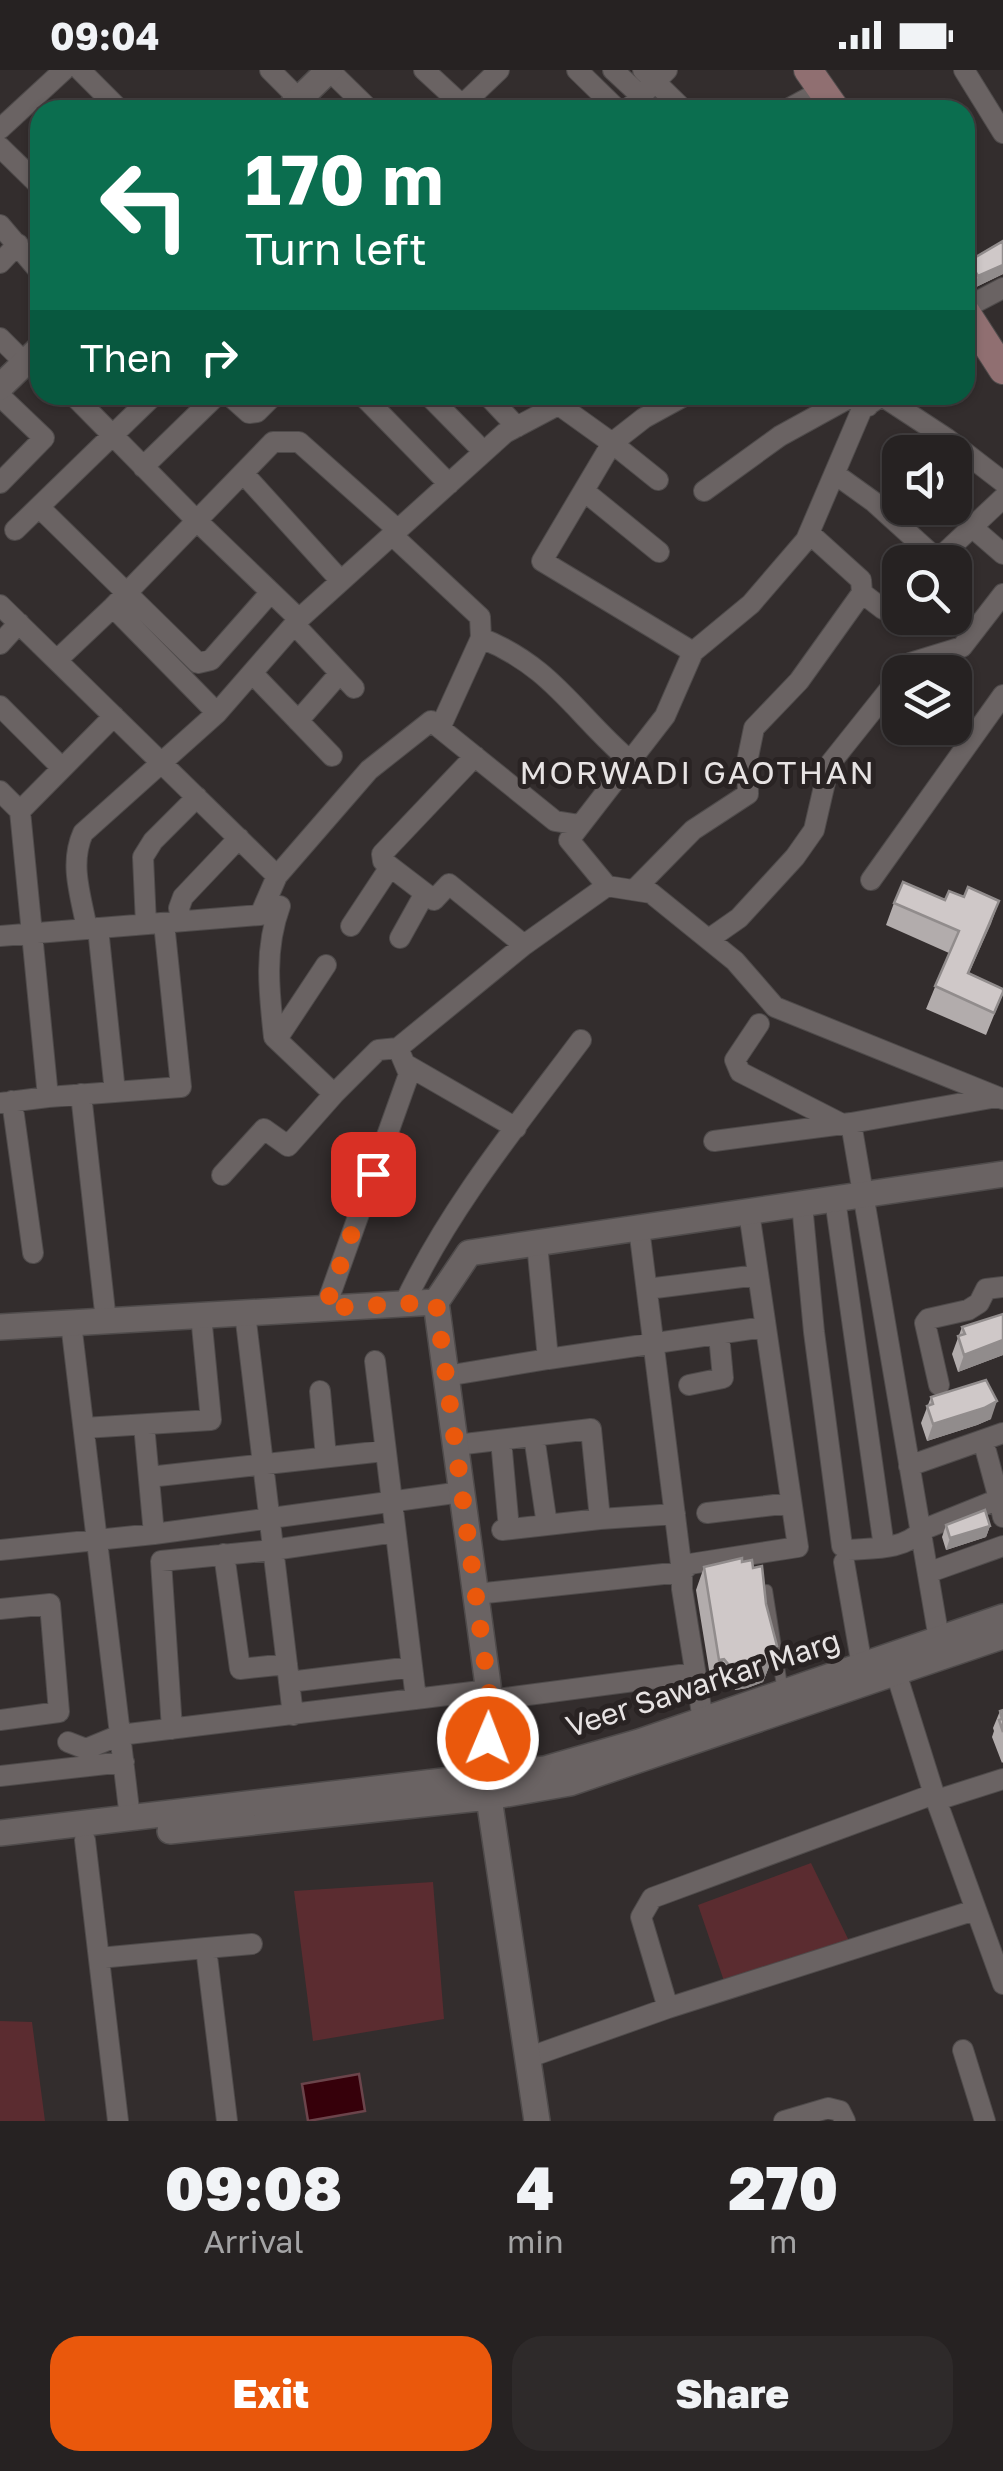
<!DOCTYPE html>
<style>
:root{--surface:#262222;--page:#2e2a2a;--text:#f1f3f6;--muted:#a4a4a5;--line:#423f40;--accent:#ea580c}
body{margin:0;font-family:"Golos Text",sans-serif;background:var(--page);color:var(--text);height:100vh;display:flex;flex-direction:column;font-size:38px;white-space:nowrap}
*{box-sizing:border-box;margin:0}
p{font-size:32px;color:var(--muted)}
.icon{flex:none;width:55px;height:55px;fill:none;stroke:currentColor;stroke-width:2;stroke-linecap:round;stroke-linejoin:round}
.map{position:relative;height:2051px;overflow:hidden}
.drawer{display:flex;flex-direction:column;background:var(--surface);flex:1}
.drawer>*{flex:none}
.banner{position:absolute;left:30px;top:30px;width:945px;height:305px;border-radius:30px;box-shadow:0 2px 8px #0004,0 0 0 2px var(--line);background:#0b6e4f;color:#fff;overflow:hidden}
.buttons{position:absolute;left:882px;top:365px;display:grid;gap:20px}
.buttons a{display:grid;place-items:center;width:90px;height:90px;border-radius:20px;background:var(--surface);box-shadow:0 2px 8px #0004,0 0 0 2px var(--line);font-size:50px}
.pin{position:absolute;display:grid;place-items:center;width:85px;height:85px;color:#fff;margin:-42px;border-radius:20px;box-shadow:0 5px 15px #0006}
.me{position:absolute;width:110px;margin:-55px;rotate:1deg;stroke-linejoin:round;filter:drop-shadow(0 0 8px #0008)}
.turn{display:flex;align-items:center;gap:35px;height:210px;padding:0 50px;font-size:45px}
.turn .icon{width:130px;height:130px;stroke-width:2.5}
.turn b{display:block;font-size:70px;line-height:85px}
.then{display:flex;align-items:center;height:95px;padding:0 50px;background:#0003;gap:20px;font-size:38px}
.eta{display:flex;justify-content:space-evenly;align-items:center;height:170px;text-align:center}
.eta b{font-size:60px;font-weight:800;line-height:70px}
.button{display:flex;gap:20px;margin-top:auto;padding:20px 50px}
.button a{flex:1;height:115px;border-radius:30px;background:var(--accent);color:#fff;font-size:40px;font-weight:800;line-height:115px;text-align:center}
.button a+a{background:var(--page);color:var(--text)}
.status{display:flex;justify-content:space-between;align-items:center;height:70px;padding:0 50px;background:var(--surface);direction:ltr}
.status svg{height:28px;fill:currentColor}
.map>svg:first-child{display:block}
.green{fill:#5b2c30}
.water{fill:#36000a;stroke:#6b444b;stroke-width:2.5}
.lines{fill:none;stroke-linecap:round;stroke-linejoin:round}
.service-casing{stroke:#4f4b4b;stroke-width:12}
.minor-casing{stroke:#4f4b4b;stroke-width:22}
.tertiary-casing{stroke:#4f4b4b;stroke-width:28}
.secondary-casing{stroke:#4f4b4b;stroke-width:30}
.service{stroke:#6a6363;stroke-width:10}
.minor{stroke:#6a6363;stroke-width:20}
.tertiary{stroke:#6a6363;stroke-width:25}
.secondary{stroke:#906f71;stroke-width:28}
.wall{fill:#b2acac}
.shaded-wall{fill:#918c8c}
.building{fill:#cfc8c8;stroke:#918c8c;stroke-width:2.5}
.route{stroke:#ea580c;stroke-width:18;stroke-dasharray:0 32.4}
.labels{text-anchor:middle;stroke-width:10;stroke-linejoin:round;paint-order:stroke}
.street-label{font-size:30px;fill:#e7e3e3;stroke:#292323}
.neighbourhood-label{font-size:32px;letter-spacing:2.5px;fill:#e7e3e3;stroke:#292323}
</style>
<div class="status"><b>09:04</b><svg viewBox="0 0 49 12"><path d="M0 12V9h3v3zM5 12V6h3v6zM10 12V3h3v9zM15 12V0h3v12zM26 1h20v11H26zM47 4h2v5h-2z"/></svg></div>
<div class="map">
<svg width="1003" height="2051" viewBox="0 0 1003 2051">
<rect width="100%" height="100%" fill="#332d2d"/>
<path class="green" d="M 811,1793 L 853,1879 L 725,1914 L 698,1835 Z
M 433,1812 L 444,1949 L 313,1971 L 294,1821 Z
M 0,1951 L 32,1952 L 45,2051 L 0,2051 Z"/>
<path class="water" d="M 359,2004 L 365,2041 L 308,2051 L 302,2014 Z"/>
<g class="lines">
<g class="service-casing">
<path id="service" d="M 767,1520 L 783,1622"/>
</g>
<g class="minor-casing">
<path id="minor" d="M 80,0 L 116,36 L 112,40
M 270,0 L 299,29
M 329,0 L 370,40
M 424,0 L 462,35
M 577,0 L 618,40
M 613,0 L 641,26
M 643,0 L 684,40
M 964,0 L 1003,63
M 457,40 L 499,0
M 627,40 L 667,0
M 786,40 L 823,20
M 0,59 L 64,0
M 0,77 L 40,116
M 0,155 L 40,202
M 0,193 L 18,174
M 965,238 L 1003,218
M 0,268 L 25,293
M 73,325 L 196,450 L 299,549
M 229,325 L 249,343 L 257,342 L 274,325
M 362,325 L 449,414
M 428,325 L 484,382
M 487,325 L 517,357
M 0,326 L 44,368 L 0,413
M 882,326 L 946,368 L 1003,412
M 559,335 L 612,373 L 542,491 L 693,582
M 143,397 L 217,325
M 243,403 L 341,511
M 835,404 L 874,432 L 938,490
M 658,410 L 612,373 L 644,348 L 686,325
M 584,421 L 659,482
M 704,421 L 780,366 L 849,328 L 857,328 L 868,336
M 39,437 L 198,593 L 211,590 L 271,522
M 973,458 L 1003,484
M 15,460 L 154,325
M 809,463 L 861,510 L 862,523
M 392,465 L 480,547 L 481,568 L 440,658
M 935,492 L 1003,428
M 0,535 L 277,806 L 260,845 L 0,866
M 113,537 L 217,643
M 295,555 L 354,618
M 481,568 C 552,596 576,645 630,691
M 0,574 L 19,553
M 57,590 L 113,537 L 273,372 L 299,372 L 398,460
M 903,602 L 910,593 L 962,577 L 1003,524
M 252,603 L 332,686
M 0,636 L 62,698
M 298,651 L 340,603
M 475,686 L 382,784 L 383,791 L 434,830 L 449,814 L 524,875
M 0,721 L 20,741
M 277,806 L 369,700 L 431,651 L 555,751 L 580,755
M 871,810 L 1003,625
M 607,816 L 569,770 L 665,646 L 693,582 L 751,534 L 806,470 L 862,339 L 883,325
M 634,820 L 693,760 L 748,724 L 747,692 L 754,658 L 799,611 L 862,523 L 883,539 L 900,523
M 280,836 C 264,879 269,922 274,967 L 334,1024 L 378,980 L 398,978
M 181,851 L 179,838 L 183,827 L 239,768
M 146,854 L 143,787 L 153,771 L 197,727
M 351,856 L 390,797
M 98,858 L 115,1022
M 87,859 C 81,826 69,794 83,763 L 217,643 L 299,549 L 505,363 L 577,325
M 400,868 L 425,823
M 709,869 L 739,848 L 795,787 L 814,760 L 829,695 L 900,606
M 759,954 L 735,990 L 740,1002 L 842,1054
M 277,969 L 326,895
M 405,994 L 516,1058
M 81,1024 L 106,1251
M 48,1027 L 181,1017 L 164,853
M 12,1031 L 33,1183
M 0,1033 L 48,1027 L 20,741 L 114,646
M 851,1053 L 939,1569
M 714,1071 L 851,1053 L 997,1027
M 222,1105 L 264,1059 L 288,1076 L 334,1024
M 835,1129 L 884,1477
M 802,1134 L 814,1262 L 842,1476 L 848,1480 C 873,1478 905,1480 922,1460 L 999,1429 L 1003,1447
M 647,1219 L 758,1205
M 404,1234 C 449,1138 518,1054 581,970
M 325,1239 L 409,1004 L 398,978 L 524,875 L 607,816 L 651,823 L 735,891 L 775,937 L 1003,1029
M 245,1243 L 293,1645
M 71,1253 L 130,1748
M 548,1289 L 765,1257
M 375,1291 L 416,1629
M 446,1306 L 548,1289 L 537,1173
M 689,1315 L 723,1308 L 719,1265
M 939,1315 L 925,1253 L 928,1249 L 968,1240 L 979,1233 L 986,1219 L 1003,1217
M 320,1321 L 326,1387
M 144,1355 L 154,1464
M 84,1358 L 211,1350 L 201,1245
M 534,1366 L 547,1455
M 501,1370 L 509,1459
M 983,1370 L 999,1429 L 1003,1428
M 456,1375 L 591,1359 L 600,1449 L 675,1444
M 909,1396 L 1003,1363
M 149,1407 L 384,1381
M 707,1443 L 791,1433
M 502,1460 L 600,1449
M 0,1480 L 154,1464 L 462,1422
M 224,1484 L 240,1599 L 287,1594
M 844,1492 L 862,1596
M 930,1502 L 1003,1476
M 476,1524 L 682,1502 L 639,1158
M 0,1539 L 50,1534 L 59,1642 L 0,1650
M 892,1590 L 934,1724 L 1003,1914
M 289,1612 L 412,1597
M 490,1630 L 695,1603
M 703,1650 L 682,1519 L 682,1502 L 690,1494 L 798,1477 L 749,1142
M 172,1659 L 161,1491 L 273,1480 L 395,1462
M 68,1672 L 86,1679 L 120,1665 L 489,1620
M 0,1706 L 124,1692
M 937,1730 L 1003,1709
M 85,1770 L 118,2051
M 206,1878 L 252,1874
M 99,1888 L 206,1878 L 227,2051
M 668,1938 L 641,1847 L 652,1828 L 934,1724
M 963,1980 L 985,2051
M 527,1988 L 668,1938 L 975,1840
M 784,2051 L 828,2038 L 840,2041 L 845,2051"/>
</g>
<g class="tertiary-casing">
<path id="tertiary" d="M 288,40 L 329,0
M 0,317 L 40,278
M 0,1257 L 436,1232
M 170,1761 L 489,1727 L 570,1713 L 1003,1566
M 0,1763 L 545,1699 L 639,1672 L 1003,1547
M 537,2051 L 486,1708 L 490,1630 L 436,1232 L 469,1183 L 1003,1104"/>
</g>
<g class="secondary-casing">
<path id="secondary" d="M 808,0 L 836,40
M 965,241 L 1003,300"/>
</g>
<use href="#service" class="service"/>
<use href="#minor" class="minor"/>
<use href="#tertiary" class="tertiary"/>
<use href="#secondary" class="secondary"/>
</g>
<path class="wall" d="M 1003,171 L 1003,204 L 974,218 L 965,202 L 969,191 Z
M 964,827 L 999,831 L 969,903 L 1003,923 L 986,965 L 926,939 L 949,883 L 886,855 L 894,833 Z
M 1003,1244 L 1003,1285 L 958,1302 L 952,1284 L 962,1257 Z
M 931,1327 L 991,1349 L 977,1355 L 927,1371 L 921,1353 Z
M 946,1455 L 990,1456 L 986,1467 L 946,1480 L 942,1467 Z
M 742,1492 L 766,1534 L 777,1576 L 763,1612 L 747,1618 L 735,1620 L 734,1615 L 721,1617 L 715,1612 L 711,1612 L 696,1520 L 704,1497 Z
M 1003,1640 L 1003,1692 L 1002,1693 L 992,1667 L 994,1661 L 993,1658 L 1000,1641 Z"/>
<path class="shaded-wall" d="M 1003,195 L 1003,204 L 974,218 L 978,206 Z
M 999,831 L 991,854 L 959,925 L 968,903 Z
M 1003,1270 L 1003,1285 L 958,1302 L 964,1285 Z
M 997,1331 L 991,1349 L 977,1355 L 927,1371 L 933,1354 Z
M 990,1456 L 986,1467 L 946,1480 L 950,1468 Z
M 777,1576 L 763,1612 L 747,1618 L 735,1620 L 743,1597 L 769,1577 Z
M 724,1589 L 715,1612 L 711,1612 L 719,1590 Z
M 742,1592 L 734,1615 L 721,1617 L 729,1595 Z"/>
<path class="building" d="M 1003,171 L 1003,195 L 978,206 L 969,191 Z
M 903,812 L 945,830 L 949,821 L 964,827 L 968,817 L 999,831 L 968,903 L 1003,919 L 1003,922 L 994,943 L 935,916 L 959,861 L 894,833 Z
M 1003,1244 L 1003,1270 L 964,1285 L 958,1266 L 965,1264 L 962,1257 Z
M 986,1310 L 997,1331 L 984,1338 L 933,1354 L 927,1336 L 933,1334 L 931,1327 Z
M 985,1440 L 990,1456 L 950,1468 L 946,1455 Z
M 742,1488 L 742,1492 L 752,1490 L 753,1498 L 762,1496 L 766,1534 L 777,1576 L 769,1577 L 772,1590 L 755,1595 L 743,1597 L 742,1592 L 729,1595 L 724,1589 L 719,1590 L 704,1497 Z
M 1003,1640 L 1003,1662 L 999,1650 L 1002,1649 L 1000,1641 Z"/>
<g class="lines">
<path class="route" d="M 373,1104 L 325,1238 L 436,1232 L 490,1630 L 488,1669"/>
</g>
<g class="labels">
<g class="street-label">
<text transform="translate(703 1614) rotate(-18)" y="10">Veer Sawarkar Marg</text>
</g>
<g class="neighbourhood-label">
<text x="698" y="714">MORWADI GAOTHAN</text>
</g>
</g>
</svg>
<div class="buttons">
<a><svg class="icon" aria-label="sound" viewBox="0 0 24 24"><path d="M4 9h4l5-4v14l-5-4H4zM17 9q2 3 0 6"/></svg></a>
<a><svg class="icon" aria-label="search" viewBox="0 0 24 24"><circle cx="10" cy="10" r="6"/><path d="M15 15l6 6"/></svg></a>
<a><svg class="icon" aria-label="layers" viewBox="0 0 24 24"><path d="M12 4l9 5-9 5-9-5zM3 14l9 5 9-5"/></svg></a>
</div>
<div class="pin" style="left:373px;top:1104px;background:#d93025"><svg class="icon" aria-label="arrive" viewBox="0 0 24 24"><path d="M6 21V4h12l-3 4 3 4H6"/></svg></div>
<svg class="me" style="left:488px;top:1669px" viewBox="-20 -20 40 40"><circle r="17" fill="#ea580c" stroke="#fff" stroke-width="3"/><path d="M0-11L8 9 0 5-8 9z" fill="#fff"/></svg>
<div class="banner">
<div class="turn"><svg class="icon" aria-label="left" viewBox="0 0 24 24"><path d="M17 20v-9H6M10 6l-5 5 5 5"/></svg><div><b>170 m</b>Turn left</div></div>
<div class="then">Then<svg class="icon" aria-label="right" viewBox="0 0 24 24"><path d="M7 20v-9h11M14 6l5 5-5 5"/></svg></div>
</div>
</div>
<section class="drawer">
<div class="eta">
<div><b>09:08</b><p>Arrival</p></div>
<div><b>4</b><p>min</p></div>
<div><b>270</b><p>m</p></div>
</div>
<div class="button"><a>Exit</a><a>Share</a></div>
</section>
